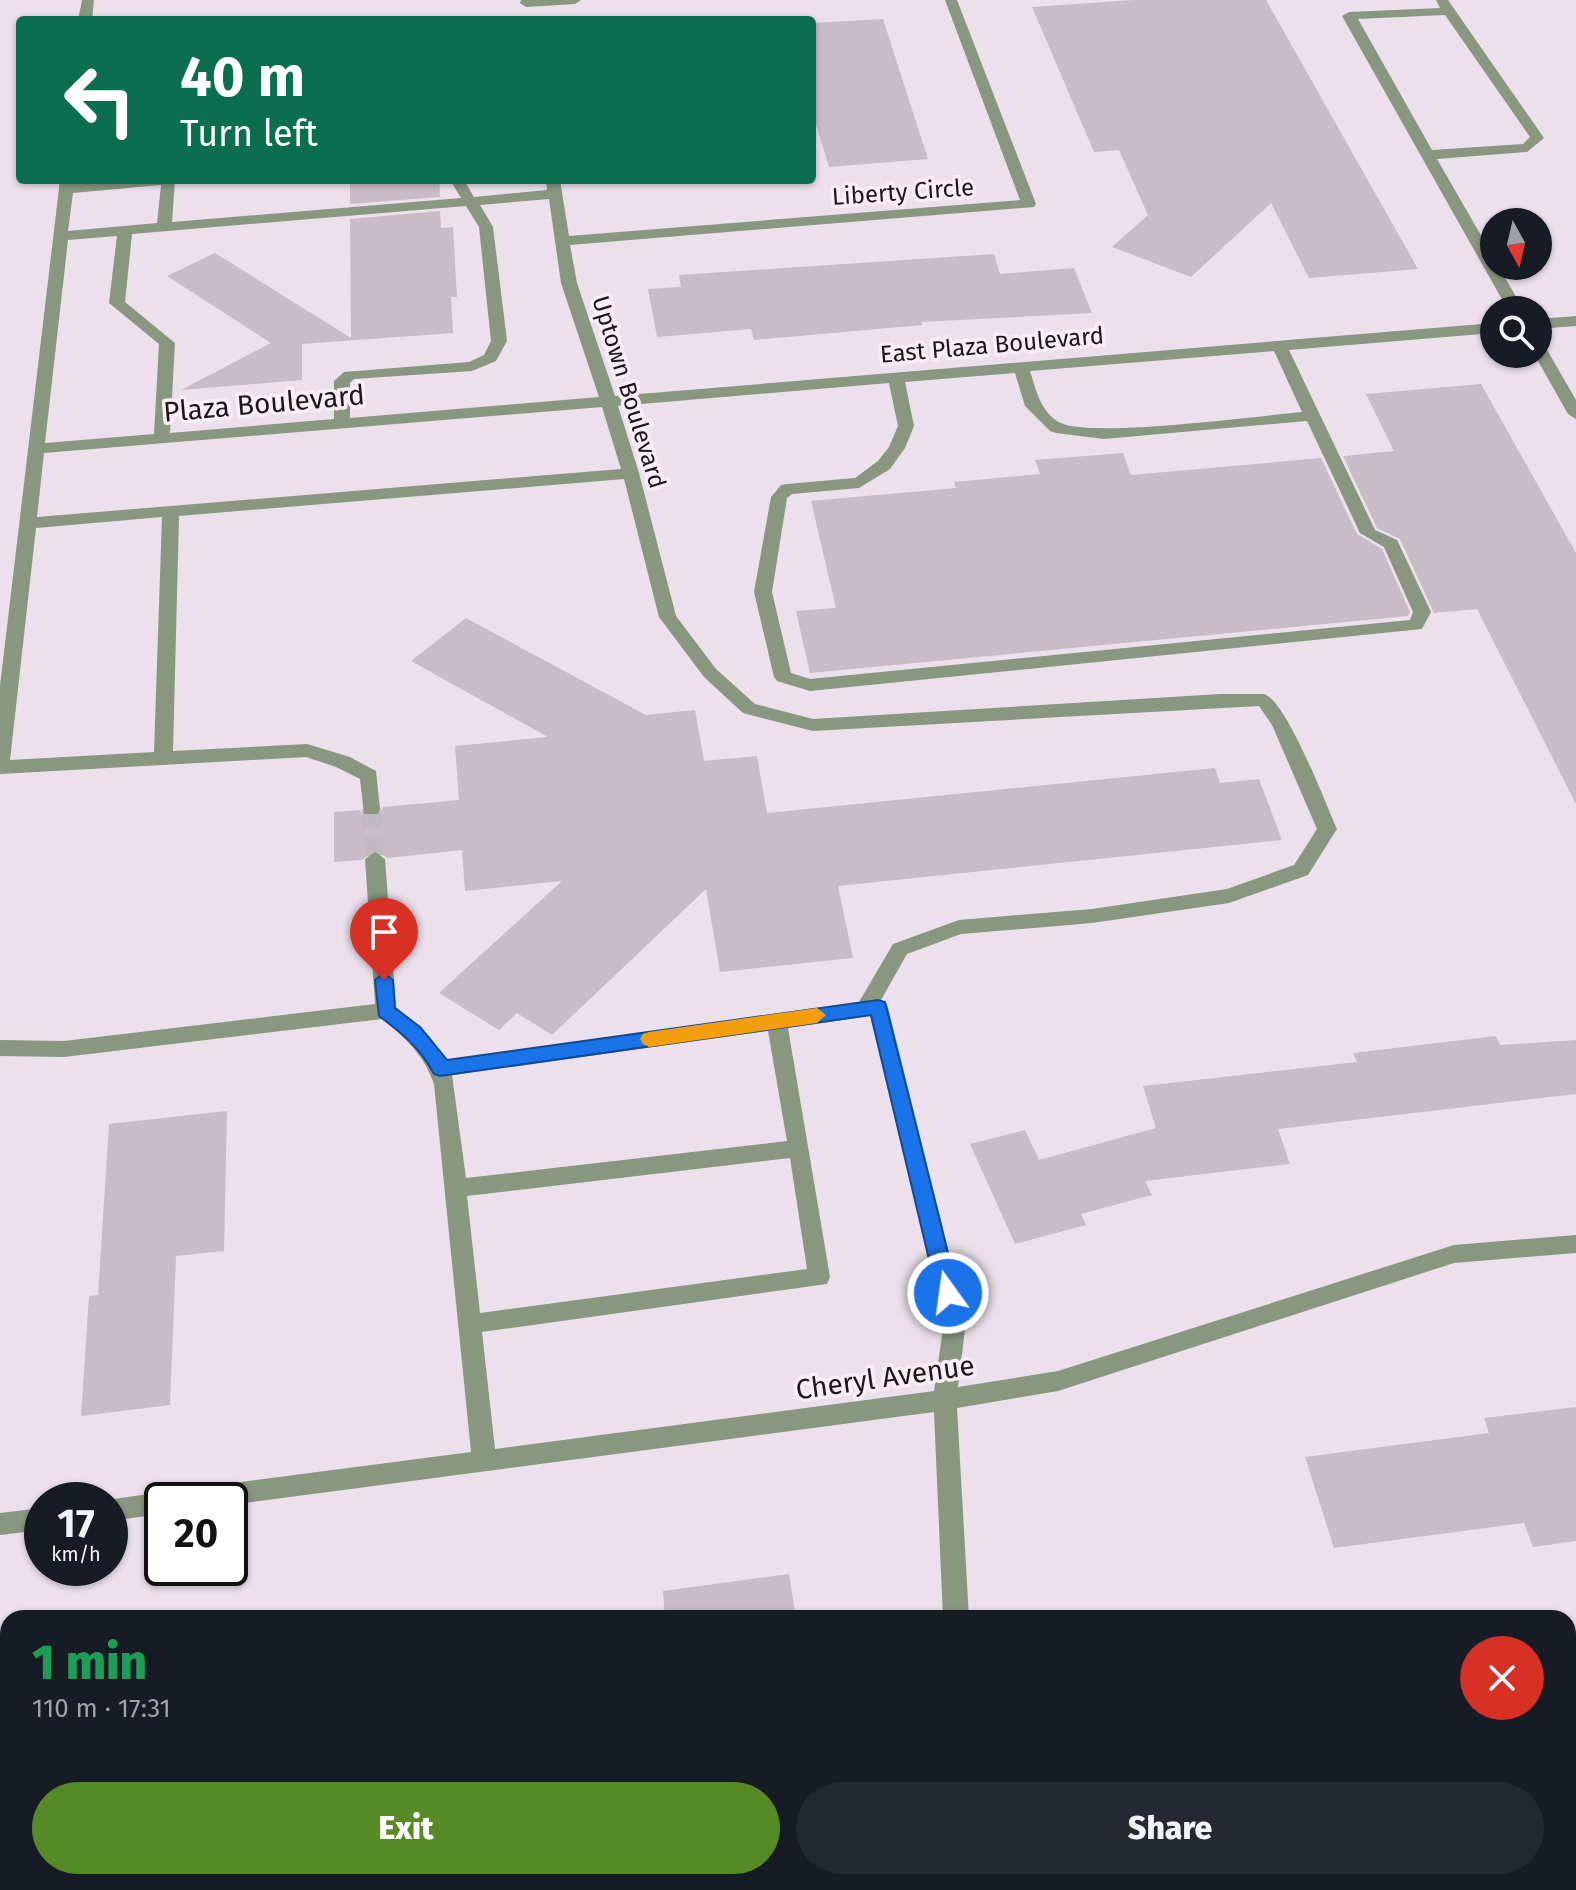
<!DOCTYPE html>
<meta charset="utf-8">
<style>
:root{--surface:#171b24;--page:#242831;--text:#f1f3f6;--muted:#9ea1a6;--accent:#558a24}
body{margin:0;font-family:"Fira Sans",sans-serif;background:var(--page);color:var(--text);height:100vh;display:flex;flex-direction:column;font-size:30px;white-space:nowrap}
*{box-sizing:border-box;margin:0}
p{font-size:26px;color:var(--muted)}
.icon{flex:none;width:44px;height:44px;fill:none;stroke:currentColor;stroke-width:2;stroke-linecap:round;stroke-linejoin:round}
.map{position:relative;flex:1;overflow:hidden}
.side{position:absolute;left:0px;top:1610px;width:1576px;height:280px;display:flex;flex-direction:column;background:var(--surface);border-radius:24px 24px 0 0;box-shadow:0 2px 6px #0004}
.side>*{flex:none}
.banner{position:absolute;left:16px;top:16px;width:800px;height:168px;border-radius:8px;box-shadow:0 2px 6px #0004;background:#0b6e4f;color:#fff;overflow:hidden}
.needle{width:52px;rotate:172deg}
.controls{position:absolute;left:1480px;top:208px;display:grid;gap:16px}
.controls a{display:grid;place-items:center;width:72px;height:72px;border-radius:50%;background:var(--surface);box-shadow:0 2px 6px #0004;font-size:40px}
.speed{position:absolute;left:24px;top:1482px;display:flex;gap:16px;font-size:40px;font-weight:700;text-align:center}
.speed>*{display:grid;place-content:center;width:104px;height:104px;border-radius:50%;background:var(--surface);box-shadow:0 2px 6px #0004;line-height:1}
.speed small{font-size:20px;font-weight:400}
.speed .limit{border:4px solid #111;border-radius:12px;background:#fff;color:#111}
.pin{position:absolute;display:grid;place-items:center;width:68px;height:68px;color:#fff;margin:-82px -34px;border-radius:50% 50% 50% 0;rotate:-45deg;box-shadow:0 0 8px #0007}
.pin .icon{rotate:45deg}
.me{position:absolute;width:88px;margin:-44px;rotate:346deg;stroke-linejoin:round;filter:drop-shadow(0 0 6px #0008)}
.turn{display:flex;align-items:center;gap:28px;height:168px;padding:0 32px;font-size:36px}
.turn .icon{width:104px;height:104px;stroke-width:2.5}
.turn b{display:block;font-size:56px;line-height:68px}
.round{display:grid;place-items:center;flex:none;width:84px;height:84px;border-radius:42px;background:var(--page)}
.summary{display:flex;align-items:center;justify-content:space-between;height:136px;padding:0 32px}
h1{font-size:48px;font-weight:800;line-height:60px;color:#1e9e55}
.primary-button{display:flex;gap:16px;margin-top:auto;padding:16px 32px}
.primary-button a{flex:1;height:92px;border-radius:48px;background:var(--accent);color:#fff;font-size:32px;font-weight:800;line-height:92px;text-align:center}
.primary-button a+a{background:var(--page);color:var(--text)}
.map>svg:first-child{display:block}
.building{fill:#c8bcc7}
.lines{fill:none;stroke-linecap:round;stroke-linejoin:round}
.minor-tunnel{stroke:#c1b8c1;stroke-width:19;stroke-dasharray:19 9;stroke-linecap:butt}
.minor{fill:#899680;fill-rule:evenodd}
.route{fill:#1a73e8;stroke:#114b97;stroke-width:2}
.slow{fill:#f59e0b}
.labels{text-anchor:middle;stroke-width:7;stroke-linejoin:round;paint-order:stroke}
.far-street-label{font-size:24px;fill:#1b171b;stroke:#f9edf8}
.street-label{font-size:28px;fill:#1b171b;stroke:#f9edf8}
</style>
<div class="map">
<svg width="1576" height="1890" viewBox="0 0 1576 1890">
<rect width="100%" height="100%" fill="#ebe0eb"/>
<path class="building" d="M 1134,0 L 1266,0 L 1418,269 L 1309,278 L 1271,203 L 1191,277 L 1112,247 L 1148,215 L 1119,150 L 1094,152 L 1032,7 Z
M 883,19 L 928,159 L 829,167 L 812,111 L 812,23 Z
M 350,180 L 439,180 L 440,197 L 350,204 Z
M 440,211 L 441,228 L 453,227 L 457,297 L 451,297 L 453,333 L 302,344 L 302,380 L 181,390 L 271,343 L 167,276 L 215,253 L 351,338 L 350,219 Z
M 994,254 L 1000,274 L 1074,268 L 1092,313 L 921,322 L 923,325 L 754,340 L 751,329 L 657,337 L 648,289 L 681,287 L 679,275 Z
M 1481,384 L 1576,553 L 1576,804 L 1477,609 L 1434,613 L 1400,539 L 1377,528 L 1343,456 L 1394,451 L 1366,394 Z
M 1123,453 L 1131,475 L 1321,458 L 1357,534 L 1382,549 L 1410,612 L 1408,616 L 810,673 L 796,611 L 836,608 L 811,501 L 956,488 L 954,482 L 1040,474 L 1035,460 Z
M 466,618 L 646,715 L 695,710 L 704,761 L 757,756 L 767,813 L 1215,768 L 1220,783 L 1259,779 L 1282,840 L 838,886 L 853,958 L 720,972 L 706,889 L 552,1035 L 517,1013 L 499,1030 L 439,993 L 562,881 L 465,891 L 462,850 L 387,858 L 375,849 L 362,860 L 334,862 L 334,812 L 360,810 L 362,816 L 378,817 L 383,807 L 459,800 L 455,746 L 548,737 L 411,661 Z
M 1496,1036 L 1500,1045 L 1576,1040 L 1576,1094 L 1278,1129 L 1290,1164 L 1145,1181 L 1152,1195 L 1081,1214 L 1086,1225 L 1015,1244 L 970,1144 L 1025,1130 L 1039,1160 L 1156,1128 L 1143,1086 L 1357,1062 L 1353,1053 Z
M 227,1111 L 224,1251 L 176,1256 L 170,1405 L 81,1416 L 89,1296 L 98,1295 L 109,1124 Z
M 1576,1407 L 1576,1541 L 1533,1547 L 1524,1523 L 1334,1548 L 1305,1457 L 1489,1433 L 1484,1418 Z
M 789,1574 L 796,1618 L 665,1618 L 663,1591 Z"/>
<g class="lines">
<path class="minor-tunnel" d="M 371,809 L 375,859"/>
<path class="minor" d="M 82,0 L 94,0 L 92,20 L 78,20 Z
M 521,0 L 581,0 L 575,4 L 526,7 L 520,3 Z
M 945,0 L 957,0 L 1036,204 L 1034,207 L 570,245 L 577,283 L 615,396 L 1494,323 L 1494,333 L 1289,350 L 1375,530 L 1397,540 L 1431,612 L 1422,629 L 810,691 L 777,681 L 774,677 L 754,592 L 771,497 L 781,485 L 787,484 L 855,478 L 878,461 L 889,447 L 898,426 L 889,383 L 618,406 L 639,473 L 676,616 L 716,669 L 755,704 L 813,719 L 1220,694 L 1264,694 C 1286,700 1326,804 1337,829 L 1308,875 L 1229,903 L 1092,923 L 961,934 L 907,954 L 881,1000 L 888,1007 L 966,1321 L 958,1387 L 1058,1371 L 1454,1245 L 1576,1235 L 1576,1253 L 1454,1263 L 1058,1391 L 957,1408 L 969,1618 L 943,1618 L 934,1412 L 230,1505 L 230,1500 L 175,1500 L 178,1492 L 187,1489 L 471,1452 L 434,1084 C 424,1055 406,1038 382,1019 L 64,1057 L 0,1056 L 0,1040 L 64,1041 L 375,1004 L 365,859 L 375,852 L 385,859 L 396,1007 L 430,1037 L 445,1060 L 859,1002 L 893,944 L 959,920 L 1092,909 L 1227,889 L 1294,865 L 1317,829 L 1272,725 L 1259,706 L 813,731 L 743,713 L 704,677 L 659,617 L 624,479 L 179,516 L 173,751 L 307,744 L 350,757 L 376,771 L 380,809 L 378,814 L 364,814 L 360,779 L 336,767 L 306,757 L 0,774 L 0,686 L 60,180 L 74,180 L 74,184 L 175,180 L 172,222 L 461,198 L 450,180 L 464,180 L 474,197 L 547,190 L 546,180 L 560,180 L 569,236 L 1020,200 ZM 161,185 L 157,223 L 68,231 L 73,193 ZM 549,199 L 561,283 L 599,397 L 350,418 L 350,383 L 354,379 L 472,371 L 496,361 L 507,341 L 493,227 L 480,205 ZM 466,206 L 479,227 L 491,341 L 484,355 L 469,362 L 344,372 L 334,381 L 334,419 L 170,433 L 175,343 L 125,302 L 132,234 ZM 117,236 L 109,303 L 159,344 L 154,434 L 45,443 L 68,240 ZM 1274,351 L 1302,412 C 1259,416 1091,438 1061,423 C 1041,414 1036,390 1030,371 ZM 1015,373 L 1025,406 L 1050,431 L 1056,433 L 1104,439 L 1307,421 L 1360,533 L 1384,547 L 1413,612 L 1410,620 L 810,679 L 791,673 L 772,592 L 787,498 L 792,494 L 859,488 L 890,469 L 905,448 L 914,426 L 905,382 ZM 602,407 L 621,469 L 37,517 L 44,453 ZM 162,517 L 154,752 L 10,760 L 36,528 ZM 870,1016 L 944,1321 L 934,1391 L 495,1449 L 482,1332 L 827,1284 L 830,1277 L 788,1028 ZM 768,1031 L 787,1141 L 466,1178 L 452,1075 ZM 790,1158 L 807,1269 L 480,1313 L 467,1196 Z
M 1436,0 L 1448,0 L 1544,138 L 1527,152 L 1437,159 L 1494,258 L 1494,266 L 1498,266 L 1524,310 L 1508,310 L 1342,16 L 1349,12 L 1440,8 ZM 1445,15 L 1530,137 L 1523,144 L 1432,150 L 1358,19 Z
M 1576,316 L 1576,326 L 1538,329 L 1538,319 Z
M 1538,343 L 1546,348 L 1576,400 L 1576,419 L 1568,414 L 1534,354 L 1538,354 Z
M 162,1492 L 171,1495 L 173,1500 L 162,1500 L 162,1514 L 110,1521 L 110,1500 L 107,1500 Z
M 42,1508 L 42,1530 L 0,1535 L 0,1513 Z
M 989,1882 L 1015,1882 L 1017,1890 L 989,1890 Z"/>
</g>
<path class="route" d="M 384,973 L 393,980 L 395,1008 L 420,1027 L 447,1060 L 878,1000 L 885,1002 L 958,1293 L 955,1299 L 948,1302 L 940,1299 L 937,1293 L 871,1015 L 440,1076 L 434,1074 C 421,1049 402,1033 379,1016 L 375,980 Z"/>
<path class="slow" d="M 817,1008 L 826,1015 L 817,1023 L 649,1047 L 643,1044 L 640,1039 L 643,1034 L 649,1032 Z"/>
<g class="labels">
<g class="far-street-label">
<text transform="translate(903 192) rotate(-4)" y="8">Liberty Circle</text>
<text transform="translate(992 345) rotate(-5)" y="8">East Plaza Boulevard</text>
<text transform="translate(629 392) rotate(73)" y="8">Uptown Boulevard</text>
</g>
<g class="street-label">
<text transform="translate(264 403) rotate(-5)" y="10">Plaza Boulevard</text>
<text transform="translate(885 1377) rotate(-8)" y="10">Cheryl Avenue</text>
</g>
</g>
</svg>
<div class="controls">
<a><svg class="needle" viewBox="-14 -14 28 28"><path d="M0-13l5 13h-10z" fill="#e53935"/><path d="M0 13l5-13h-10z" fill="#9ea1a6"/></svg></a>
<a><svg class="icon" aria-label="search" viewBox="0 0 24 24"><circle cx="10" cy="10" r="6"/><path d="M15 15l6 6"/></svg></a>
</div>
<div class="speed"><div>17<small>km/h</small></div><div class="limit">20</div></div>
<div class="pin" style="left:384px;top:980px;background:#d93025"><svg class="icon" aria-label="arrive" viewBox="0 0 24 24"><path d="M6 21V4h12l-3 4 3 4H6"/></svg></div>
<svg class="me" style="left:948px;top:1293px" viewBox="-20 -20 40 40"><circle r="17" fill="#1a73e8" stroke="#fff" stroke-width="3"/><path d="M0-11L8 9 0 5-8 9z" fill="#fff"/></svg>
<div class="banner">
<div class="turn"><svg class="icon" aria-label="left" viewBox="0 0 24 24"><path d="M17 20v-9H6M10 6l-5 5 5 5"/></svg><div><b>40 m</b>Turn left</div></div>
</div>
<section class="side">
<div class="summary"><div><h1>1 min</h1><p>110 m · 17:31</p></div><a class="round" style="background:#d93025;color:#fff"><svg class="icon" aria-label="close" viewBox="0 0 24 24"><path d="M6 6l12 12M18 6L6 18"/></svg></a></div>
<div class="primary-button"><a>Exit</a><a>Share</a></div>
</section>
</div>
